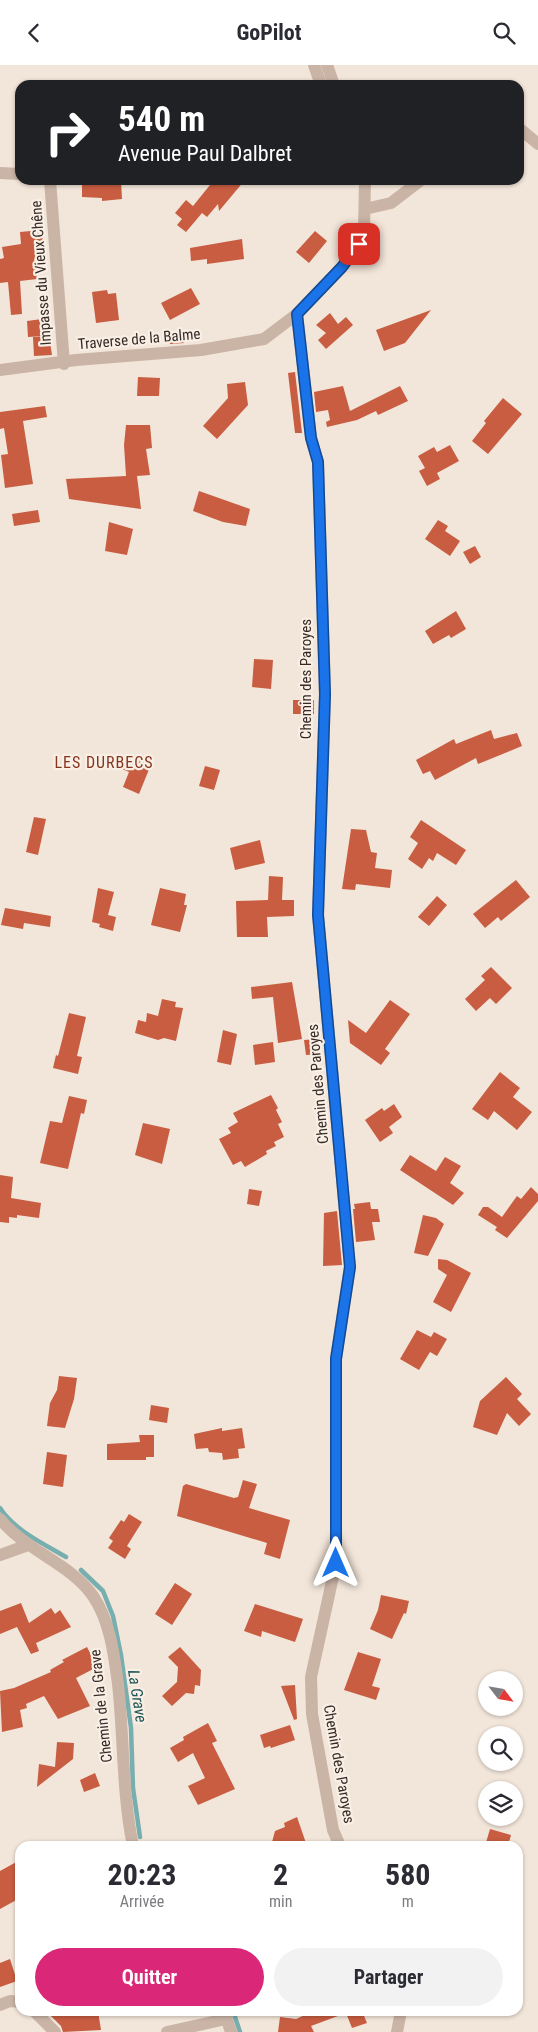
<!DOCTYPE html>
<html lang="fr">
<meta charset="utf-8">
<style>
:root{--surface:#fff;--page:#f2f2f3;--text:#2b2b33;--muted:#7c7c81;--accent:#db2777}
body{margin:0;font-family:"Roboto Condensed",sans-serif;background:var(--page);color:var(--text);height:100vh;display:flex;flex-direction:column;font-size:19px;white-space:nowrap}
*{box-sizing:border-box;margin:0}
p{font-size:16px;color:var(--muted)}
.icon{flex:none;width:28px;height:28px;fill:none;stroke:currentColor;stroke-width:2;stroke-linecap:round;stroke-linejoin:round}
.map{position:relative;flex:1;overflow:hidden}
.details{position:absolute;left:15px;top:1776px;width:508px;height:175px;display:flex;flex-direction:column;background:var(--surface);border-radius:15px;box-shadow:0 1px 4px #0004}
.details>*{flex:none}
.top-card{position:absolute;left:15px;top:15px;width:509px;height:105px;border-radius:15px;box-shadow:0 1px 4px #0004;background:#202124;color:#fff;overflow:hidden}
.needle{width:32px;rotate:121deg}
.tools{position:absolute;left:478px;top:1606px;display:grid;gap:10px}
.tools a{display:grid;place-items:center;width:45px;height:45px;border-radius:50%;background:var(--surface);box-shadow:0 1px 4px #0004;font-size:25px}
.pin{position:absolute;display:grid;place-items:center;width:42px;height:42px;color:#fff;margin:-21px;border-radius:10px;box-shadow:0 2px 8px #0006}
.me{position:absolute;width:55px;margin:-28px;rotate:0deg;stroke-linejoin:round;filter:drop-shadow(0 0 4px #0008)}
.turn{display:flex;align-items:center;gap:18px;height:105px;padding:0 20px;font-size:22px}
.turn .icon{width:65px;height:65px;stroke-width:2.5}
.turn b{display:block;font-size:35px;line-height:42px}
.eta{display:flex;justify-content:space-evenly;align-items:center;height:85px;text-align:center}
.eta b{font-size:30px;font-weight:700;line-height:35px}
.primary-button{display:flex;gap:10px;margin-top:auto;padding:10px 20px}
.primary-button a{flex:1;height:58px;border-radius:30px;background:var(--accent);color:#fff;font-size:20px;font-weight:700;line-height:58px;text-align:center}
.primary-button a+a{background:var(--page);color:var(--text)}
header{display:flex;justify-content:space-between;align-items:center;height:65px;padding:0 20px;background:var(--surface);font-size:22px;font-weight:700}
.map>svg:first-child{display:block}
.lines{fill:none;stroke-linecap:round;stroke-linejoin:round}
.stream{stroke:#77aeaf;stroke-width:4.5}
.building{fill:#c85d41}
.minor{stroke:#cab4a5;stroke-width:12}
.route-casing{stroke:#114b97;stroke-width:12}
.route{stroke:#1a73e8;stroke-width:9}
.labels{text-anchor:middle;stroke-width:4.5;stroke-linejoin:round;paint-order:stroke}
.street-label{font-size:15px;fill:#352a26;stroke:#f9efe5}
.neighbourhood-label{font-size:16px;letter-spacing:1px;fill:#85341e;stroke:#f9efe5}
.water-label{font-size:16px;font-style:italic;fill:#1b5557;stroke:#f9efe5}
</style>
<header><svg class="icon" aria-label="back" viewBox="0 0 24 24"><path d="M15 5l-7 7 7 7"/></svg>GoPilot<svg class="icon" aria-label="search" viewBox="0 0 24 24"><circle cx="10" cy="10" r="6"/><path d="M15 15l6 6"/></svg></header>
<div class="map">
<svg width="538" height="1967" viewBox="0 0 538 1967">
<rect width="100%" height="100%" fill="#f2e5d9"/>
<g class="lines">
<path class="stream" d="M 0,1443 C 14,1465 44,1479 66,1492
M 81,1505 L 103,1526 L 113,1551 L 121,1590 L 131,1663 L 133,1723 L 140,1772
M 233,1946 L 240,1967"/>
</g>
<path class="building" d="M 102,115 L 121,115 L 122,134 L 102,136 L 102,133 L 82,132 L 82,118 Z
M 214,115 L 245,115 L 219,146 L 218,139 L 207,152 L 202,148 L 186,167 L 177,160 L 182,154 L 175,148 L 186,135 L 193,141 Z
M 41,165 L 46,193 L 34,194 L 37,214 L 20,216 L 22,249 L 11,250 L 8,217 L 0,218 L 0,194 L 4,193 L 2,182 L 21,179 L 20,167 Z
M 315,166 L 327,176 L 309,198 L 296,187 Z
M 242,174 L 244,194 L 207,199 L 207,194 L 191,196 L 190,183 Z
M 191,223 L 200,239 L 170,255 L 161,238 Z
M 107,225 L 108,229 L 116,228 L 119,255 L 96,258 L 92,227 Z
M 431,245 L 405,278 L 384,286 L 376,265 Z
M 330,248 L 338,259 L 346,252 L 353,260 L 326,284 L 318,275 L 326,268 L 316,260 Z
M 42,254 L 43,271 L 28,272 L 27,256 Z
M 184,270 L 184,278 L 170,279 L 169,271 Z
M 49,271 L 52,290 L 34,291 L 33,272 Z
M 295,307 L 302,368 L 295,368 L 288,308 Z
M 138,312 L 160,313 L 159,331 L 137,331 Z
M 245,317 L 248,340 L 217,374 L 203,361 L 228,333 L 227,319 Z
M 343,321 L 350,346 L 400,321 L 408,336 L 378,350 L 376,346 L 357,355 L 327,362 L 326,357 L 330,355 L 328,345 L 316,347 L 314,327 Z
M 503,333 L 522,349 L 488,389 L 472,376 L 486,358 L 484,356 Z
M 45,341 L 47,352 L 23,356 L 33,419 L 5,423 L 1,390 L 8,389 L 4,363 L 0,364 L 0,347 Z
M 126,360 L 150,360 L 152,383 L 146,384 L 150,410 L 137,411 L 141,444 L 69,434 L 66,414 L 126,411 L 124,380 Z
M 450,380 L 459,396 L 437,408 L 440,414 L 427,421 L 419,406 L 425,403 L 418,391 L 434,382 L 437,387 Z
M 199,426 L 250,444 L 246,461 L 223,457 L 193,446 Z
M 38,445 L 40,457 L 14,461 L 12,449 Z
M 438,455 L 448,461 L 445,466 L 460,476 L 450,491 L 425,474 Z
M 109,457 L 133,464 L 127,490 L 105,486 Z
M 475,481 L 481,492 L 470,499 L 463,487 Z
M 456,546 L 466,564 L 451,573 L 449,570 L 433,579 L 425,566 Z
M 254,594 L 273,595 L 271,624 L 252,622 Z
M 293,635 L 314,635 L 314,649 L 293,649 Z
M 491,665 L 494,674 L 517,668 L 522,681 L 478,699 L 476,693 L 435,715 L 430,706 L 423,709 L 416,695 L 454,674 L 456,679 Z
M 135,690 L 152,697 L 139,729 L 123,722 L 129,707 L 122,704 L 127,692 L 134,694 Z
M 205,701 L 220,705 L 214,725 L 199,721 Z
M 34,752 L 46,754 L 38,790 L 26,787 Z
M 421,755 L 466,785 L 456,800 L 437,788 L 433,796 L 429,793 L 422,804 L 408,794 L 418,778 L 410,772 Z
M 351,764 L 366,765 L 371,787 L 377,788 L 375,803 L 392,805 L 390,823 L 356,819 L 355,825 L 342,824 Z
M 260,775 L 265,798 L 235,805 L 230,783 Z
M 269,811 L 283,812 L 282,835 L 294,835 L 294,851 L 267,852 L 268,872 L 237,872 L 236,836 L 268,835 Z
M 516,815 L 530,832 L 501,856 L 498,852 L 485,863 L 473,849 Z
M 98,823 L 114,827 L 108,850 L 116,852 L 113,866 L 99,862 L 100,859 L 92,857 Z
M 160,823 L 186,829 L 184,840 L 187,840 L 180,867 L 151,860 Z
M 437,831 L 447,840 L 429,861 L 418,852 Z
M 5,843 L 51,851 L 50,862 L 24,858 L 23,864 L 1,860 Z
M 491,902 L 512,923 L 496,939 L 490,933 L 476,946 L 465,934 L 485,915 L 481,911 Z
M 292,917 L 302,974 L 278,978 L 273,932 L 252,934 L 251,922 Z
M 162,934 L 176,937 L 175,942 L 183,943 L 176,976 L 164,973 L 158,975 L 135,968 L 138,955 L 146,957 L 147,948 L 158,951 Z
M 390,935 L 410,949 L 385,984 L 390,988 L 381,1000 L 350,978 L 348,955 L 366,968 Z
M 69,948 L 86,952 L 77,991 L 82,992 L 78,1009 L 53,1003 L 56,990 L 58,991 Z
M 223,965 L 237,969 L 231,1000 L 217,997 Z
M 316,974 L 318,989 L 306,990 L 304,975 Z
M 273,977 L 275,997 L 255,1000 L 253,980 Z
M 500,1007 L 520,1023 L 513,1032 L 532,1047 L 517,1065 L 494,1046 L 488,1055 L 472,1044 Z
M 271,1030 L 278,1043 L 276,1045 L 282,1057 L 278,1059 L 284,1072 L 274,1077 L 276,1081 L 266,1086 L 267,1089 L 245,1102 L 241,1096 L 233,1100 L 219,1074 L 231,1068 L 228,1063 L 238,1057 L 233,1048 Z
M 69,1031 L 87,1035 L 84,1049 L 81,1048 L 68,1104 L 40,1098 L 50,1056 L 62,1058 Z
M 394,1039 L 402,1052 L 389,1062 L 393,1068 L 380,1077 L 365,1055 L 382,1043 L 384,1046 Z
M 143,1058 L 170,1064 L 162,1099 L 135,1090 Z
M 410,1090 L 436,1106 L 445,1092 L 461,1101 L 450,1118 L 464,1128 L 453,1140 L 400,1105 Z
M 0,1110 L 13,1112 L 11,1133 L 41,1138 L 39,1153 L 17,1150 L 17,1153 L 9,1152 L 9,1158 L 0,1157 Z
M 531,1122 L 538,1129 L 538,1136 L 507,1173 L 495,1165 L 497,1162 L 478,1150 L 483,1142 L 488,1142 L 502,1152 L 517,1131 L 521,1134 Z
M 249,1124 L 262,1126 L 259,1141 L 247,1139 Z
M 370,1137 L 371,1144 L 378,1144 L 380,1157 L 372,1157 L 375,1175 L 356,1177 L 353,1144 L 355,1144 L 354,1139 Z
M 337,1146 L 342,1200 L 323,1201 L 324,1148 Z
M 423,1150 L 436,1153 L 444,1159 L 428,1191 L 414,1188 Z
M 438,1194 L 447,1195 L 471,1208 L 451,1247 L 433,1237 L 447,1210 L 438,1204 Z
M 417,1265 L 431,1272 L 434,1267 L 447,1274 L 437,1291 L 430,1287 L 419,1305 L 400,1294 Z
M 59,1311 L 77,1313 L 74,1334 L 65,1363 L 47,1361 L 50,1338 L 57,1325 Z
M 506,1312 L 522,1329 L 517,1334 L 531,1349 L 519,1361 L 507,1348 L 497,1370 L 473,1362 L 480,1336 Z
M 151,1340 L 169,1343 L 167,1358 L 149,1355 Z
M 222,1363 L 222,1366 L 242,1363 L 245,1383 L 238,1384 L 239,1393 L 223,1395 L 222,1388 L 209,1387 L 208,1383 L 196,1384 L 194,1369 Z
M 139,1370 L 154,1370 L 154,1392 L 146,1392 L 146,1395 L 107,1395 L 107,1379 L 140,1377 Z
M 47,1387 L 67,1390 L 63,1422 L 43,1419 Z
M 243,1415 L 257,1419 L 249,1443 L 290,1455 L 280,1494 L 264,1489 L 267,1478 L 177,1451 L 183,1421 L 186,1419 L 234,1433 L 238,1432 Z
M 129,1449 L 142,1457 L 127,1481 L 131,1484 L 125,1494 L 108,1483 L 113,1476 L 109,1473 L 121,1455 L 124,1457 Z
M 175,1518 L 192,1529 L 172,1560 L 155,1549 Z
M 381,1530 L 409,1536 L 406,1549 L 404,1548 L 392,1574 L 370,1564 L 378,1545 Z
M 21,1538 L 29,1558 L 51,1543 L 55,1549 L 60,1545 L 71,1562 L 36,1578 L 39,1586 L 31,1589 L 17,1562 L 0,1569 L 0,1546 Z
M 255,1539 L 303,1554 L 295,1577 L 262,1566 L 261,1572 L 244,1566 Z
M 87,1582 L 97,1602 L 76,1613 L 90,1641 L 58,1654 L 44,1631 L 26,1639 L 27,1643 L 20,1645 L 23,1662 L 2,1667 L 0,1626 L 14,1623 L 51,1607 L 50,1605 L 64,1597 L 62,1595 Z
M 180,1582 L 201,1605 L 200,1621 L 195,1620 L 194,1629 L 186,1628 L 172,1641 L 162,1631 L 177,1617 L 178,1602 L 168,1592 Z
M 358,1587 L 381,1594 L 372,1621 L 380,1623 L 376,1635 L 344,1625 Z
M 295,1620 L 297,1654 L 294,1655 L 281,1621 Z
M 208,1658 L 217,1676 L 212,1678 L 235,1724 L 198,1740 L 188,1721 L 205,1713 L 193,1688 L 178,1697 L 170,1683 L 184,1675 L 183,1672 Z
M 290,1660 L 295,1675 L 271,1683 L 270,1681 L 264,1683 L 260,1670 Z
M 57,1677 L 74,1678 L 73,1694 L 37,1722 L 39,1699 L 55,1702 Z
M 95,1708 L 100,1721 L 84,1727 L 80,1715 Z
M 297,1752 L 307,1781 L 271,1781 L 275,1766 L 285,1762 L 284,1758 Z
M 490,1764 L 511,1770 L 508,1781 L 485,1781 Z
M 20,1795 L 20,1833 L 0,1844 L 0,1806 Z
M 10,1894 L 17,1916 L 0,1922 L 0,1898 Z
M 46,1946 L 98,1946 L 101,1965 L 63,1967 L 61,1961 Z
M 314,1946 L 362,1946 L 367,1958 L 352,1963 L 346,1948 L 311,1961 L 314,1967 L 278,1967 L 280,1952 L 296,1954 Z"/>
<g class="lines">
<path class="minor" d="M 314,0 L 321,20
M 327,0 L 334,20
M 519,63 L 538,79
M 0,108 L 20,109
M 50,115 L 64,299
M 365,144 L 391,138 L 421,115
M 297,249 L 311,373 L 318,397 L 325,629 L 318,850 L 350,1202 L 336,1293 L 336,1498 L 311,1612 L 312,1649 L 333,1765 L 340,1781
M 0,305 L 76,295 L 201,285 L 264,274 L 297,249 L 342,202 L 359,179 L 364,166 L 365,115
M 0,1454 C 26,1486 70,1498 93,1531 C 110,1556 114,1589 118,1619 C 124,1673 122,1728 133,1781
M 0,1490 L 28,1480
M 0,1940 L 10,1936 L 20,1937
M 34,1946 L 55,1967
M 224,1946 L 231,1967
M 167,1967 L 226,1954
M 397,1967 L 401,1946"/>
</g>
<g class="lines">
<g class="route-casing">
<path id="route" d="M 336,1498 L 336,1294 L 350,1202 L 318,850 L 325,629 L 318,397 L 311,373 L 297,249 L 342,202 L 359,179"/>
</g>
<use href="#route" class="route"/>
</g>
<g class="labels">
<g class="street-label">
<text transform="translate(41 208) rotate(-94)" y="5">Impasse du Vieux Chêne</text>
<text transform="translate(139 274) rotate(-5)" y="5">Traverse de la Balme</text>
<text transform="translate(306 614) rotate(-90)" y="5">Chemin des Paroyes</text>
<text transform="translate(318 1019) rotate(-95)" y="5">Chemin des Paroyes</text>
<text transform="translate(101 1641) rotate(-96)" y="5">Chemin de la Grave</text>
<text transform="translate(339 1699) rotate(80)" y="5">Chemin des Paroyes</text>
</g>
<g class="neighbourhood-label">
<text x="104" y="703">LES DURBECS</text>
</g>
<g class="water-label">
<text transform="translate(138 1631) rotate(81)" y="6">La Grave</text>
</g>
</g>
</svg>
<div class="tools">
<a><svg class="needle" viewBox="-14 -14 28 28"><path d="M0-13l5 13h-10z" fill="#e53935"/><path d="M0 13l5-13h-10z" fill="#7c7c81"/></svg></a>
<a><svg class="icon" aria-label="search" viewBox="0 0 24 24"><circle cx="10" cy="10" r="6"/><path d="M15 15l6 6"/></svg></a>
<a><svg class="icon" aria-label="layers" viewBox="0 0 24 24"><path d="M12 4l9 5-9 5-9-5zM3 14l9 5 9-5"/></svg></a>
</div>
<div class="pin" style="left:359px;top:179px;background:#d93025"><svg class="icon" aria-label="arrive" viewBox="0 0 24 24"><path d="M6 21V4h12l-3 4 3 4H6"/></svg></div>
<svg class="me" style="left:336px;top:1498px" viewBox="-20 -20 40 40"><path d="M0-17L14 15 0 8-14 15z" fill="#1a73e8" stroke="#fff" stroke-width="4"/></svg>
<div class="top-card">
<div class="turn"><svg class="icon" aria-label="right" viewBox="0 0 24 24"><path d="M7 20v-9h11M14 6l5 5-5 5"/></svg><div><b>540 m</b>Avenue Paul Dalbret</div></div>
</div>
<section class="details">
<div class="eta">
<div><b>20:23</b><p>Arrivée</p></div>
<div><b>2</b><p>min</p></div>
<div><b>580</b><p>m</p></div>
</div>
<div class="primary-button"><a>Quitter</a><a>Partager</a></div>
</section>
</div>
